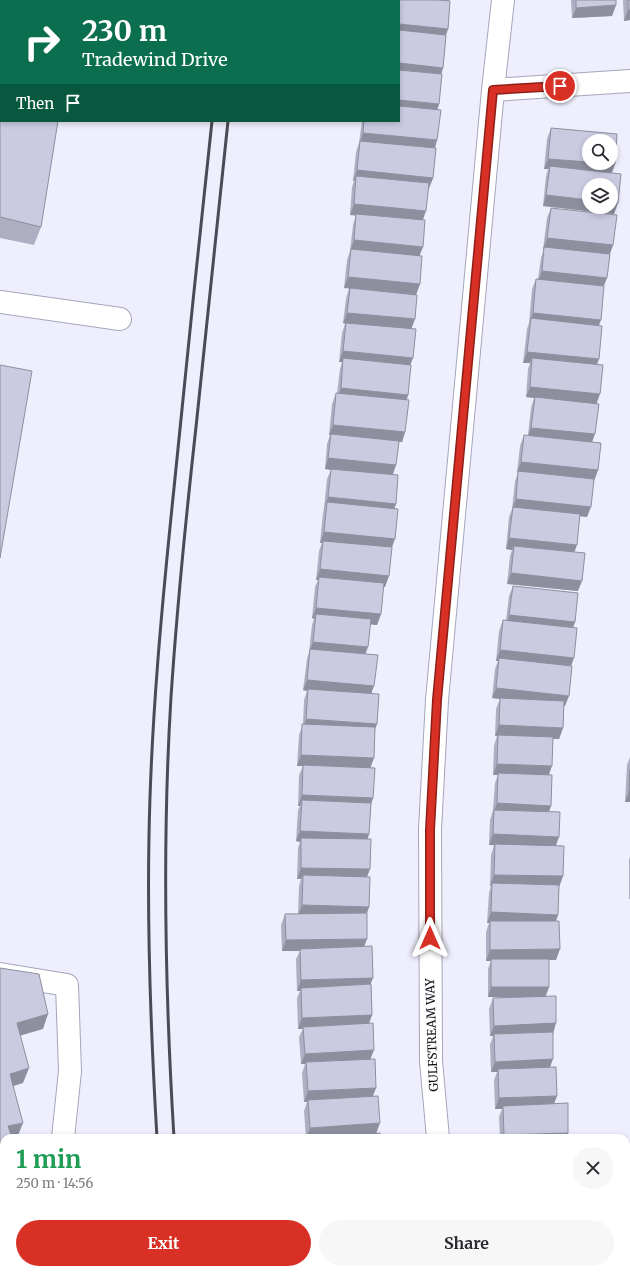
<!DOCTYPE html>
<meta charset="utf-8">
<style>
:root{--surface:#fff;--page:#f7f7f7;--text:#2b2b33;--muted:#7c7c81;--accent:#d93025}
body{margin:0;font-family:Merriweather,serif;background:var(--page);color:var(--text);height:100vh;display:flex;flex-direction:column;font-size:15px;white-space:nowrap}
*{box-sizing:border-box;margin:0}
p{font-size:13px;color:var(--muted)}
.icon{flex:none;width:22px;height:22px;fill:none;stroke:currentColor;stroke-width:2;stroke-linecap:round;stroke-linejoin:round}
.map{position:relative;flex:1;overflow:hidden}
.panel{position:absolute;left:0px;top:1134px;width:630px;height:140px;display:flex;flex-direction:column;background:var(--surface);border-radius:12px 12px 0 0;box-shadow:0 2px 6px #0003}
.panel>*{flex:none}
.hud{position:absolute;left:0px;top:0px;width:400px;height:122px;box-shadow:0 2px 6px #0003;background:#0b6e4f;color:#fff;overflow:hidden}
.fabs{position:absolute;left:582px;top:134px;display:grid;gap:8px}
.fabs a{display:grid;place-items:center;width:36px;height:36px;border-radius:50%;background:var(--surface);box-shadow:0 2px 6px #0003;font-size:20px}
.pin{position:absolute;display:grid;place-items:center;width:34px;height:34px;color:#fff;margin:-17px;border:2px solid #fff;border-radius:50%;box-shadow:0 1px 4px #0007}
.me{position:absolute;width:44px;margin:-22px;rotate:0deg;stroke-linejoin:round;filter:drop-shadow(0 0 3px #0008)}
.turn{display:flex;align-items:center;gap:14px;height:84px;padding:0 16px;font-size:18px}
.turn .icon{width:52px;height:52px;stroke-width:2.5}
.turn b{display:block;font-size:28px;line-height:34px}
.then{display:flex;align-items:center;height:38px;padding:0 16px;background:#0003;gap:8px;font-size:15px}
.round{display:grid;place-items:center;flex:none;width:42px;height:42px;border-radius:21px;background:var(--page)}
.overview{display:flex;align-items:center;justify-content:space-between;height:68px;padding:0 16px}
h1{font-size:24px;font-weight:700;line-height:30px;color:#1e9e55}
.cta{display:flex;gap:8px;margin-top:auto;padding:8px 16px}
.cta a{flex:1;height:46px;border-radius:24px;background:var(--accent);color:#fff;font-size:16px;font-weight:700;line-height:46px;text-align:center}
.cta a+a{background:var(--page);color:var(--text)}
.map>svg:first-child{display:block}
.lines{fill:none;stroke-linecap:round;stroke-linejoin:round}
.minor-casing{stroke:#a5a6bb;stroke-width:24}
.minor{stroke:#fff;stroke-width:22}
.rail{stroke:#4b4b55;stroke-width:3}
.wall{fill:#aeafc2}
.shaded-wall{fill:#8d8e9e}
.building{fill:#cacbe1;stroke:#8d8e9e}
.route-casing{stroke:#8d1f18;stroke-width:10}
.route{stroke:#d93025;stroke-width:7}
.labels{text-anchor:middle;stroke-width:3.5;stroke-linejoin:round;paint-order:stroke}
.street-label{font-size:12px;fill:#0f0f17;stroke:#fdfdfd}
</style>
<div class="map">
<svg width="630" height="1274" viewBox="0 0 630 1274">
<rect width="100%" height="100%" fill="#eeeefc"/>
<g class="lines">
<g class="minor-casing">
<path id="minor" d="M 493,90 L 630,81
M 0,302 L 120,319
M 0,974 L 67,985 L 70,1071 L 63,1138
M 438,1138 L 431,1061 L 430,829 L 437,700 L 493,90 L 503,0
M 72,1270 L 72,1274
M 450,1270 L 451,1274"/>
</g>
<use href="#minor" class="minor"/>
<path class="rail" d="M 224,1 L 224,0
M 240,1 L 240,0
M 157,1138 C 151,1037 147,937 149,836 C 151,720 162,604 174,488 C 186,366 199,243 212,121
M 174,1138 C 165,991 162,844 171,697 C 177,607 186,517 196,427 C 206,325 217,223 228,121
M 169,1270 L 170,1274
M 186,1270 L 187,1274"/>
</g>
<path class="wall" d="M 0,0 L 41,227 L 34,245 L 0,238 Z
M 375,0 L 449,0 L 448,29 L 446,35 L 443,68 L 441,74 L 439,104 L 437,110 L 437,140 L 435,148 L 433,178 L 429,188 L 428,188 L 423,220 L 416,295 L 415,319 L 411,329 L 413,358 L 410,365 L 408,395 L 407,400 L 405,432 L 402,442 L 399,442 L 396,465 L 393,475 L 396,504 L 394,509 L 391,550 L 385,587 L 383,586 L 381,614 L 377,625 L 370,624 L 365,654 L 377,724 L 375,729 L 370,768 L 373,798 L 371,805 L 369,834 L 367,839 L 367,877 L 369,907 L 367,914 L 364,946 L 371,984 L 372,1015 L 369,1023 L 371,1059 L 376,1088 L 373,1096 L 376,1133 L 381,1138 L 306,1138 L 304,1111 L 307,1102 L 304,1102 L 302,1073 L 305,1064 L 301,1064 L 299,1037 L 303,1029 L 298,1029 L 297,998 L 300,991 L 297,991 L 296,959 L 300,951 L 282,951 L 281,925 L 285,914 L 298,914 L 299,886 L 301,879 L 297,879 L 298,848 L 300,842 L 296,841 L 298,810 L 300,806 L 298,806 L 299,775 L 303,766 L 297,766 L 299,735 L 303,724 L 304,700 L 307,691 L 303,690 L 307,659 L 309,652 L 312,625 L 314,619 L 312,618 L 315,587 L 318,580 L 316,580 L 319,551 L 322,543 L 320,543 L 323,513 L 324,508 L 327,479 L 331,470 L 325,469 L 327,444 L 330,435 L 329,435 L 332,404 L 336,393 L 337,393 L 340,369 L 342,362 L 339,362 L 342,333 L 345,324 L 343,323 L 346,299 L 349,288 L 344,288 L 347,260 L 350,251 L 353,225 L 356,215 L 350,215 L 352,187 L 354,181 L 353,181 L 356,152 L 359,143 L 362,121 L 399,121 L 399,1 L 375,1 Z
M 571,0 L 616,0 L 616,5 L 612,16 L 572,18 Z
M 623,0 L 630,0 L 630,20 L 624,21 Z
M 551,128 L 615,164 L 612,172 L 614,214 L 543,206 L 546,176 L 548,169 L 544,169 L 547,139 Z
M 551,208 L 613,245 L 610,254 L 604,286 L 599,326 L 597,365 L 597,403 L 592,442 L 598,470 L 594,481 L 587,517 L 580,516 L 574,552 L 578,591 L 507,584 L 510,556 L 512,550 L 506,549 L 509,517 L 512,509 L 515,482 L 518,472 L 517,472 L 520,446 L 524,435 L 528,435 L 531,408 L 534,398 L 526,397 L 528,369 L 530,363 L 523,363 L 527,329 L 529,323 L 532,289 L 536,279 L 538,279 L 541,258 L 544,249 L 543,249 L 547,218 Z
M 513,586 L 575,622 L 573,628 L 571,666 L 565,706 L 564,706 L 563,728 L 559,739 L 553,739 L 549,775 L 551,806 L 549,812 L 563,876 L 559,887 L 558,915 L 556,921 L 556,960 L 549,960 L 549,987 L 546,996 L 553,1034 L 550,1067 L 554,1104 L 568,1133 L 567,1138 L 500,1138 L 499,1117 L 502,1109 L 495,1109 L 494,1080 L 497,1072 L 491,1072 L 490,1045 L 493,1036 L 490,1036 L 489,1009 L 493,998 L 520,997 L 488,997 L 488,969 L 491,961 L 486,961 L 486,932 L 489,923 L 487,923 L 489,893 L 491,886 L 490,886 L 491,855 L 494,845 L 489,845 L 490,820 L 493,810 L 495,783 L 498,775 L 493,775 L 494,746 L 497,736 L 495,736 L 496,709 L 500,699 L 492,698 L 495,669 L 498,661 L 496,661 L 499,631 L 503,620 L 506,621 L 509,596 Z
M 630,757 L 630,802 L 625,802 L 627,765 Z
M 630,857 L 630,899 L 629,899 L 629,860 Z
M 318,1270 L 395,1270 L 394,1274 L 318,1274 Z
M 515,1270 L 595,1270 L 595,1274 L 515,1274 Z"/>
<path class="shaded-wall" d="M 616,5 L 612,16 L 572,18 L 576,8 Z
M 628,10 L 630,10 L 630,20 L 624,21 Z
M 399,24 L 448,29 L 444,40 L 399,35 Z
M 399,63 L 443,68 L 440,78 L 399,74 Z
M 399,100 L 439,104 L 436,114 L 399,111 Z
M 363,133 L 437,140 L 434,151 L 360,142 Z
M 548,159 L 589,162 L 589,163 L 603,163 L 615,164 L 611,175 L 550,166 L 548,169 L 544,169 Z
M 357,170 L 433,178 L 429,188 L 356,181 L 356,176 L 354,181 L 353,181 Z
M 546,195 L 589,200 L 589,207 L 611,207 L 611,202 L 618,203 L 614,214 L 543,206 Z
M 354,204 L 426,211 L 422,222 L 350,215 Z
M 547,238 L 613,245 L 609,256 L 544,247 L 544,249 L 543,249 Z
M 354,240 L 423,247 L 419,257 L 350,251 Z
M 542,271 L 607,278 L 603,288 L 538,281 Z
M 348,277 L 420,284 L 416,295 L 344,288 Z
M 347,313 L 415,319 L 411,330 L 343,323 Z
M 533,313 L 601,320 L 597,330 L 531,318 L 529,323 Z
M 343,351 L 413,358 L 409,368 L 343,358 L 342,362 L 339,362 Z
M 527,352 L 599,359 L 595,370 L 532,358 L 530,363 L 523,363 Z
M 530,387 L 600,394 L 596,405 L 526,397 Z
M 341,388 L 408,395 L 404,406 L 337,399 Z
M 333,425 L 405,432 L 402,442 L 330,435 L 331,434 L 330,435 L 329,435 Z
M 531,428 L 595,434 L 591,445 L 527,438 Z
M 328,458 L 396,465 L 392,475 L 325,469 Z
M 521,462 L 598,470 L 594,481 L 517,472 Z
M 328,497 L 396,504 L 392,514 L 327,502 L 324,508 Z
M 516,499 L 591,507 L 587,517 L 513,509 L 513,507 L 512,509 Z
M 324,532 L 395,539 L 391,550 L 323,541 L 322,543 L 320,543 Z
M 509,538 L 577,545 L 573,556 L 514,546 L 512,550 L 506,549 Z
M 320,569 L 389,576 L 385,587 L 319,580 L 319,577 L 318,580 L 316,580 Z
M 511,573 L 582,581 L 578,591 L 507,584 Z
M 316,608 L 381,614 L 377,625 L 315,619 L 316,614 L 314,619 L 312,618 Z
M 509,615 L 575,622 L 571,633 L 506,626 Z
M 313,642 L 368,647 L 364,658 L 310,649 L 309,652 Z
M 500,650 L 574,658 L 570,669 L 499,658 L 498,661 L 496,661 Z
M 307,680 L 374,686 L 370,697 L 308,689 L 307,691 L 303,690 Z
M 496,688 L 569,696 L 565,706 L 492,698 Z
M 306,719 L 377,724 L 373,734 L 302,729 Z
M 499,725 L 563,728 L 559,739 L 495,736 Z
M 301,755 L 374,758 L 370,769 L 303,765 L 303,766 L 297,766 Z
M 497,764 L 552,766 L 548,777 L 498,773 L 498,775 L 493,775 Z
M 629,791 L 630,791 L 630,802 L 625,802 Z
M 302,795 L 373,798 L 369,809 L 302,800 L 300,806 L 298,806 Z
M 497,803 L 551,806 L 547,816 L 493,814 Z
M 300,831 L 369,834 L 366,844 L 301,838 L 300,842 L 296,841 Z
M 493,834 L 559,837 L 555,848 L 489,845 Z
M 301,868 L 370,869 L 366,880 L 303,875 L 301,879 L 297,879 Z
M 494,875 L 563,876 L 559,887 L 492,883 L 491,886 L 490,886 Z
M 302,905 L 369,907 L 365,917 L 298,915 Z
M 491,912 L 558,915 L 554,926 L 490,921 L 489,923 L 487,923 Z
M 367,939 L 363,950 L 300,949 L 300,951 L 282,951 L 286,940 Z
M 560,949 L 556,960 L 491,961 L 491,959 L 491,961 L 486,961 L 490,950 Z
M 373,978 L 369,988 L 301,988 L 300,991 L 297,991 L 301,980 Z
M 491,987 L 549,987 L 545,997 L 488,997 Z
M 48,1014 L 43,1029 L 12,1038 L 17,1023 Z
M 372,1015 L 368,1026 L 303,1027 L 303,1029 L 298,1029 L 302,1018 Z
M 556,1023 L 553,1034 L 494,1034 L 493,1036 L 490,1036 L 494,1026 Z
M 374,1050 L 370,1060 L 306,1062 L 305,1064 L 301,1064 L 305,1054 Z
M 553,1059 L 549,1070 L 498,1069 L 497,1072 L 491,1072 L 495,1062 Z
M 29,1068 L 23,1083 L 4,1089 L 10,1074 Z
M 376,1088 L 372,1098 L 308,1100 L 307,1102 L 304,1102 L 308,1091 Z
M 557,1096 L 553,1107 L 503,1106 L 502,1109 L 495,1109 L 499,1098 Z
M 23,1123 L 17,1138 L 4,1138 L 8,1126 Z
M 380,1123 L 376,1134 L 306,1138 L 310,1128 Z
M 568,1133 L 567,1138 L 503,1138 L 504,1135 Z
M 395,1270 L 394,1274 L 364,1274 Z"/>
<path class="building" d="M 0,0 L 78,0 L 77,1 L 1,1 L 1,121 L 58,121 L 41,227 L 0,217 Z
M 376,0 L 438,0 L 450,1 L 448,29 L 399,24 L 399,1 L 376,1 Z
M 576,0 L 616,0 L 616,5 L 576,8 Z
M 628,0 L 630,0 L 630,10 L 628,10 Z
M 399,30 L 446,35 L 443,68 L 399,63 Z
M 399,70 L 442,74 L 439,104 L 399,100 Z
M 399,106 L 441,110 L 437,140 L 363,133 L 364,121 L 399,121 Z
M 551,128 L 617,134 L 615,164 L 603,163 L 611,163 L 611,141 L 589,141 L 589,162 L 548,159 Z
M 360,141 L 436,148 L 433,178 L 357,170 Z
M 550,166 L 621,174 L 618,203 L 611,202 L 611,185 L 589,185 L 589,200 L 546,195 Z
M 356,176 L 429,183 L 426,211 L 354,204 Z
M 551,208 L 617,215 L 613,245 L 547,238 Z
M 356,214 L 425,220 L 423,247 L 354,240 Z
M 544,247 L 610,254 L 607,278 L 542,271 Z
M 351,249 L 422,256 L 420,284 L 348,277 Z
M 536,279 L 604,286 L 601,320 L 533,313 Z
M 350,288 L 417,295 L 415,319 L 347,313 Z
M 531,318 L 602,326 L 599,359 L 527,352 Z
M 346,323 L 416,329 L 413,358 L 343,351 Z
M 343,358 L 411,365 L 408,395 L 341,388 Z
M 532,358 L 603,365 L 600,394 L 530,387 Z
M 0,365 L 32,371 L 0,558 Z
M 336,393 L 409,400 L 405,432 L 333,425 Z
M 535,397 L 599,404 L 595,434 L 531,428 Z
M 331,434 L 399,441 L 396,465 L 328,458 Z
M 524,435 L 601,443 L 598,470 L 521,462 Z
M 331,469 L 398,475 L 396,504 L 328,497 Z
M 518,471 L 594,479 L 591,507 L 516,499 Z
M 327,502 L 398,509 L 395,539 L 324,532 Z
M 513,507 L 580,514 L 577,545 L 509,538 Z
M 323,541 L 392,547 L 389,576 L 320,569 Z
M 514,546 L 585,553 L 582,581 L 511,573 Z
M 319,577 L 384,583 L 381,614 L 316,608 Z
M 513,586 L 578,593 L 575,622 L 509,615 Z
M 316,614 L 371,619 L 368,647 L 313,642 Z
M 503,620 L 577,628 L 574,658 L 500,650 Z
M 310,649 L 378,655 L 374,686 L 307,680 Z
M 499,658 L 572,666 L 569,696 L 496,688 Z
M 308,689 L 379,694 L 377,724 L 306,719 Z
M 500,698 L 564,701 L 563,728 L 499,725 Z
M 302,724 L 375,727 L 374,758 L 301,755 Z
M 498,735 L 553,737 L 552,766 L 497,764 Z
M 303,765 L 375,768 L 373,798 L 302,795 Z
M 630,770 L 630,791 L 629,791 Z
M 498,773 L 552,775 L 551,806 L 497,803 Z
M 302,800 L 371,803 L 369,834 L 300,831 Z
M 494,810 L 560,812 L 559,837 L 493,834 Z
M 301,838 L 371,839 L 370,869 L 301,868 Z
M 495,844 L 564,846 L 563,876 L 494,875 Z
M 303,875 L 370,877 L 369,907 L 302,905 Z
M 492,883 L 559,885 L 558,915 L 491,912 Z
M 367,913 L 367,939 L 286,940 L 285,914 Z
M 490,921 L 559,921 L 560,949 L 490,950 Z
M 372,946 L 373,978 L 301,980 L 300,949 Z
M 491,959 L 549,959 L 549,987 L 491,987 Z
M 0,968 L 39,974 L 48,1014 L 17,1023 L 29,1068 L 10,1074 L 23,1123 L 8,1126 L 12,1138 L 4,1138 L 4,1270 L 27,1270 L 26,1274 L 0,1274 Z
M 371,984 L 372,1015 L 302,1018 L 301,988 Z
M 556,996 L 556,1023 L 494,1026 L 493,998 Z
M 373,1023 L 374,1050 L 305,1054 L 303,1027 Z
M 553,1032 L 553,1059 L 495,1062 L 494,1034 Z
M 375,1059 L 376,1088 L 308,1091 L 306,1062 Z
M 556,1067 L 557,1096 L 499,1098 L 498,1069 Z
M 378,1096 L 380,1123 L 310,1128 L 308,1100 Z
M 568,1103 L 568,1133 L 504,1135 L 503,1106 Z
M 380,1133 L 381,1138 L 310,1138 Z
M 323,1270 L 395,1270 L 364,1274 L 324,1274 Z
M 520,1270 L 595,1270 L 595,1273 L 585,1274 L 521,1274 Z"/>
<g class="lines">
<g class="route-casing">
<path id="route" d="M 430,938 L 430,830 L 437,700 L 493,90 L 560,86"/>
</g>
<use href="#route" class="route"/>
</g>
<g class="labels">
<g class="street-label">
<text transform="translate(432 1035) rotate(-92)" y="4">GULFSTREAM WAY</text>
</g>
</g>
</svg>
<div class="fabs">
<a><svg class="icon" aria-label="search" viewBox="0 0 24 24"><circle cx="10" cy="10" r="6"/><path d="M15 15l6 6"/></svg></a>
<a><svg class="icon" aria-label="layers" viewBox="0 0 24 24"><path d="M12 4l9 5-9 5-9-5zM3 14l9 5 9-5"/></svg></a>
</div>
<div class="pin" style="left:560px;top:86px;background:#d93025"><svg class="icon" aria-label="arrive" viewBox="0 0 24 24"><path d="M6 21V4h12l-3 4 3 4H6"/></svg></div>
<svg class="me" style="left:430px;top:938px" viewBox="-20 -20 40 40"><path d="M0-17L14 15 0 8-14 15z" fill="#d93025" stroke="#fff" stroke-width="4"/></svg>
<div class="hud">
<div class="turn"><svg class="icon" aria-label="right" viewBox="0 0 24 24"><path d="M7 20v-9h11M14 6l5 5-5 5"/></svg><div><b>230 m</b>Tradewind Drive</div></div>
<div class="then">Then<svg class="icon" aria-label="arrive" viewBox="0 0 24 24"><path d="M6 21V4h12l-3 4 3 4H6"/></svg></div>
</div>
<section class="panel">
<div class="overview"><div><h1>1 min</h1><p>250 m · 14:56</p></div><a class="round"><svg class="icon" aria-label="close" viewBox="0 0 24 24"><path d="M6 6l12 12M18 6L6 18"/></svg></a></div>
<div class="cta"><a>Exit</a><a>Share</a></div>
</section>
</div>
